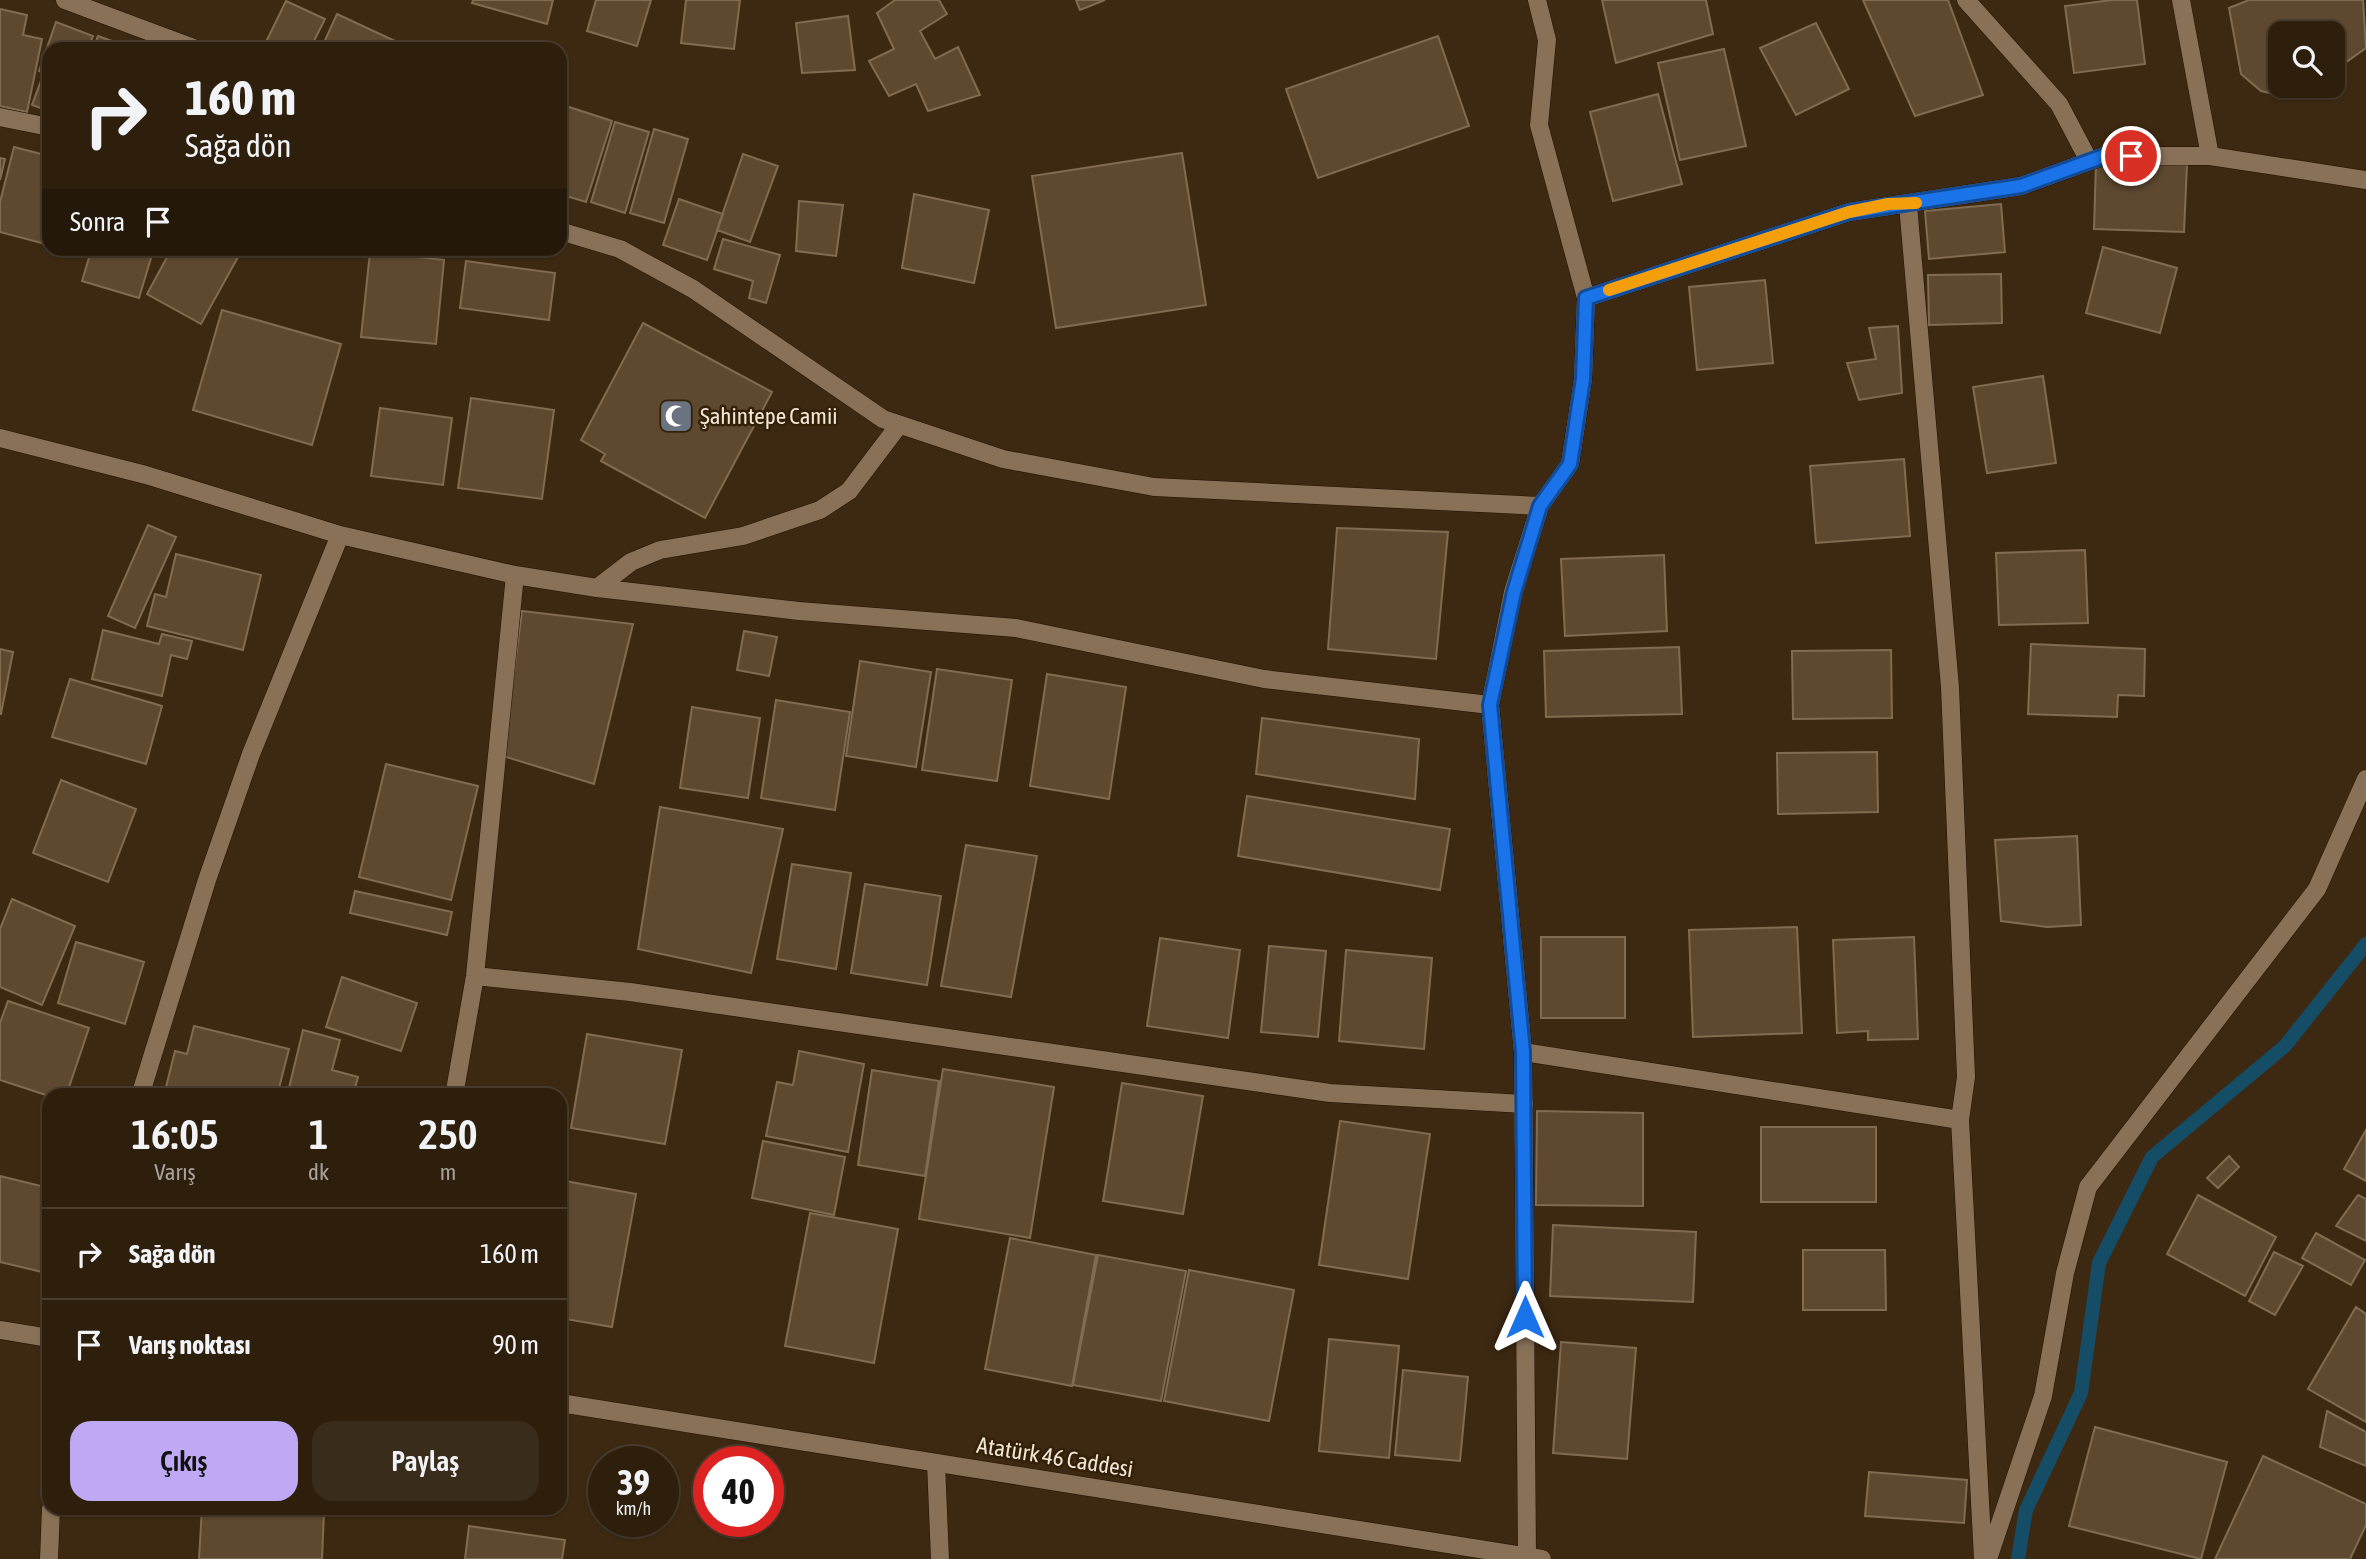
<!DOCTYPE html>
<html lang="tr">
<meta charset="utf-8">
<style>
:root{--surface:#2e1f0d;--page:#3a2c1b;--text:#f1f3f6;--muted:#a7a29d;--line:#493d2e;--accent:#bfa8f4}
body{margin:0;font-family:"Asap Condensed",sans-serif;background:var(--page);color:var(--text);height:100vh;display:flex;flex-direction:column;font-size:26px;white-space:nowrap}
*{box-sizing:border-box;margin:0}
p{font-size:23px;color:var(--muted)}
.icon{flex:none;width:38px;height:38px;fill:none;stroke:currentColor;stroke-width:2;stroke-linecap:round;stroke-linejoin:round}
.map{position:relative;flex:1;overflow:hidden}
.details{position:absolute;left:42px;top:1088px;width:525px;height:427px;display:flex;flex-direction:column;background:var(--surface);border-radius:21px;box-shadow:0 2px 5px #0004,0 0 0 2px var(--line)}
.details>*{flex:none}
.guide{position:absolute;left:42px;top:42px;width:525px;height:214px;border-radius:21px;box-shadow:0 2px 5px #0004,0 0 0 2px var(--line);background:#2e1f0d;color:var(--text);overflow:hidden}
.fabs{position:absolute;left:2268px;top:21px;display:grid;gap:14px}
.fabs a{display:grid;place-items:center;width:77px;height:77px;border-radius:14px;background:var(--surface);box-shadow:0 2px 5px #0004,0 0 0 2px var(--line);font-size:35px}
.speed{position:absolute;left:588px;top:1446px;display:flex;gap:14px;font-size:35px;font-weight:700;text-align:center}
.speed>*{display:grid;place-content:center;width:91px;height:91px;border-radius:50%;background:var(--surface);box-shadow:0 2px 5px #0004,0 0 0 2px var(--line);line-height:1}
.speed small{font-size:18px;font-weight:400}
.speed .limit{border:10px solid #d22;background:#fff;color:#111}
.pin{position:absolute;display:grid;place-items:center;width:60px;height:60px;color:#fff;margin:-30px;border:4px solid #fff;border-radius:50%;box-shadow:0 2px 7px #0007}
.me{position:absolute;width:77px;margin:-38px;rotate:0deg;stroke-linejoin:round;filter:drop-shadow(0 0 5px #0008)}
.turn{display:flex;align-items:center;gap:24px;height:147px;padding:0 28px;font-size:32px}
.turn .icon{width:91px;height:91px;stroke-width:2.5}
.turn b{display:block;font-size:49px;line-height:60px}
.then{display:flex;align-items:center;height:66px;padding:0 28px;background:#0003;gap:14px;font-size:26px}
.eta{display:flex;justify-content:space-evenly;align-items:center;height:119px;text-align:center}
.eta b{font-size:42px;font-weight:600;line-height:49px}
.primary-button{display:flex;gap:14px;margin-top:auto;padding:14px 28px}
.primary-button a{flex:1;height:80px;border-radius:21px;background:var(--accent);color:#111;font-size:28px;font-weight:600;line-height:80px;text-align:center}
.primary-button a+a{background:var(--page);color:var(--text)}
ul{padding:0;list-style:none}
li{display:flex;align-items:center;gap:21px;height:91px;padding:0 28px;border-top:2px solid var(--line)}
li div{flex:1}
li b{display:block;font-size:26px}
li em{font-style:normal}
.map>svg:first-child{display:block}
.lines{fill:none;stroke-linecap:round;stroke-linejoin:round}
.stream{stroke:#154d67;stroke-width:14}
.building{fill:#5e4930;stroke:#816b51;stroke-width:2;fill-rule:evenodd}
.street-casing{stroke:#231100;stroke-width:19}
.secondary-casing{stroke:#231100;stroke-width:19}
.street{stroke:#887157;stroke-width:18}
.secondary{stroke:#887157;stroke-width:18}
.route-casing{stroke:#114b97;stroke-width:18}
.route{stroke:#1a73e8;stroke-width:12}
.slow{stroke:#f59e0b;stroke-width:12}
.labels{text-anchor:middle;stroke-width:5;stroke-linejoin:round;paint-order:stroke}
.poi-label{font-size:23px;fill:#f3e6d8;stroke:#322007;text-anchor:start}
.street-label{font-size:23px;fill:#f3e6d8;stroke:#322007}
</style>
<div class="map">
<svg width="2366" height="1559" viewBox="0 0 2366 1559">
<rect width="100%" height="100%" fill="#3d2911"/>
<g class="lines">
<path class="stream" d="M 2018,1559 L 2026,1510 L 2081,1393 L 2099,1263 L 2152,1157 L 2285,1046 L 2366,944"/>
</g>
<path class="building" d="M 473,0 L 553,0 L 547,24 L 472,3 Z
M 596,0 L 651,0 L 637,46 L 587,31 Z
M 686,0 L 740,0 L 734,49 L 681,43 Z
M 895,0 L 939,0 L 947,14 L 920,31 L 935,59 L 958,47 L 980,95 L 928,111 L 916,84 L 889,96 L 869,61 L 894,49 L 877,13 Z
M 1076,0 L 1105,0 L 1080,10 Z
M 1602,0 L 1706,0 L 1713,34 L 1616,63 Z
M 1863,0 L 1948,0 L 1983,95 L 1915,116 Z
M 2112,0 L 2137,0 L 2145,64 L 2074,73 L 2065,6 Z
M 2249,0 L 2363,0 L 2366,48 L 2345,63 L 2332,97 L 2288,97 L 2261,91 L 2241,74 L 2229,8 ZM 2280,33 L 2333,33 L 2333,86 L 2280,86 Z
M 286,1 L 325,19 L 310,49 L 270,49 L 264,46 Z
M 0,9 L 27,15 L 23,35 L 42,39 L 27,112 L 0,106 Z
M 337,14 L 412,49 L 321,49 Z
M 848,16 L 855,70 L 802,73 L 796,23 Z
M 56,22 L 93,36 L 88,49 L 49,49 L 49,75 L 39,71 Z
M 1816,23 L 1849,89 L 1796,115 L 1760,48 Z
M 98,36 L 131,48 L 130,49 L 93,49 Z
M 1438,36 L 1469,126 L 1318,178 L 1286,89 Z
M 1724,49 L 1746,146 L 1680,160 L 1658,63 Z
M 42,78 L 49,81 L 49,111 L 32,105 Z
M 1658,94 L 1682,184 L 1613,201 L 1590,112 Z
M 560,104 L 612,121 L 586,202 L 560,194 Z
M 615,122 L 649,132 L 625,213 L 591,202 Z
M 654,129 L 688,139 L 664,223 L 630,213 Z
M 14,147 L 49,156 L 49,245 L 0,232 L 0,202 Z
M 1182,153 L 1206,305 L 1056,328 L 1032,176 Z
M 743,154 L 778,166 L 750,242 L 717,230 Z
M 0,158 L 5,159 L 0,180 Z
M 2096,163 L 2187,165 L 2184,232 L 2094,229 Z
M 914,194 L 989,210 L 974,283 L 902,268 Z
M 679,199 L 723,214 L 707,260 L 663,245 Z
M 799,201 L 843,205 L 836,256 L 796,251 Z
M 2001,204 L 2005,252 L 1929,259 L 1925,211 Z
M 723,239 L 780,255 L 766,303 L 749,298 L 753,281 L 714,269 Z
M 2103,247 L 2177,268 L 2160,333 L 2086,313 Z
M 92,248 L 154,248 L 139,298 L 82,281 Z
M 172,248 L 243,248 L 201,324 L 147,294 Z
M 370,252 L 444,260 L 436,344 L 361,337 Z
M 466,261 L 555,273 L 549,320 L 460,308 Z
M 2001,274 L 2002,323 L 1929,325 L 1928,275 Z
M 1765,280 L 1773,363 L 1697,370 L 1689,287 Z
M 222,310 L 341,344 L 312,445 L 193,410 Z
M 643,323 L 772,392 L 705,518 L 601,461 L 605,454 L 581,440 Z
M 1898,326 L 1902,393 L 1859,400 L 1847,363 L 1876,359 L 1869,328 Z
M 2043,376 L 2056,463 L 1987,473 L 1973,387 Z
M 471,398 L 554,410 L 542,499 L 458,488 Z
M 380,408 L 452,418 L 443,485 L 371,476 Z
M 1904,459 L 1910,536 L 1816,543 L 1810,466 Z
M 148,525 L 176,537 L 135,628 L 108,616 Z
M 1337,528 L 1448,532 L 1436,659 L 1328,649 Z
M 2085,550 L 2088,623 L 1999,625 L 1996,553 Z
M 176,554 L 261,575 L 243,650 L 147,626 L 155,594 L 166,597 Z
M 1664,555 L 1667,631 L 1565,636 L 1561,559 Z
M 522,611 L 633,624 L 594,784 L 503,756 Z
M 103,630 L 159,644 L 162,634 L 192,641 L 187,659 L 171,655 L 162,696 L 92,679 Z
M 744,631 L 777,637 L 769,676 L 737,670 Z
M 2031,644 L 2145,649 L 2144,696 L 2118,695 L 2117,717 L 2028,714 Z
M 1679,647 L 1682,714 L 1546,717 L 1544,651 Z
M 0,649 L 13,652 L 1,714 L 0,714 Z
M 1891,650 L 1892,718 L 1793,719 L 1792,651 Z
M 860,661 L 931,672 L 916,767 L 846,756 Z
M 937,669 L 1012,680 L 997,781 L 922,770 Z
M 1047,674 L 1126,687 L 1109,799 L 1030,786 Z
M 70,679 L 162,706 L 146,764 L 52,737 Z
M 776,700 L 850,712 L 835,810 L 761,798 Z
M 692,707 L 760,718 L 748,798 L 680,788 Z
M 1262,718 L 1419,739 L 1415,799 L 1256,774 Z
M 1877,752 L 1878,812 L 1778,814 L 1777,753 Z
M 386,764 L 478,786 L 451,900 L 359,877 Z
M 61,780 L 136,809 L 108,882 L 33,853 Z
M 1247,796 L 1450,829 L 1440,890 L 1238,856 Z
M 660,807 L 783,829 L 751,973 L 638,949 Z
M 2077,836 L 2081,925 L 2047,927 L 2001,921 L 1995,840 Z
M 966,845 L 1037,856 L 1011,997 L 941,986 Z
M 792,864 L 851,873 L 836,969 L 777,959 Z
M 865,884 L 941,896 L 927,985 L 851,973 Z
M 355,891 L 452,912 L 447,935 L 350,913 Z
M 12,899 L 75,926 L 42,1005 L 0,987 L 0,929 Z
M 1797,927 L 1802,1033 L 1693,1037 L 1689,930 Z
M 1541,937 L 1625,937 L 1625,1018 L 1541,1018 Z
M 1914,937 L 1918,1039 L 1868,1040 L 1868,1031 L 1837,1033 L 1833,940 Z
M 1160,938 L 1240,950 L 1228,1038 L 1147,1026 Z
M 76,942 L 144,962 L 125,1024 L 58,1003 Z
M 1269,946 L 1326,951 L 1318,1037 L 1261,1032 Z
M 1346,950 L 1432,958 L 1424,1049 L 1339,1041 Z
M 342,977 L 417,1003 L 401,1051 L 326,1027 Z
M 8,1001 L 89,1028 L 66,1096 L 49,1096 L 0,1080 L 0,1023 Z
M 194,1026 L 289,1049 L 277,1096 L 199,1096 L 166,1087 L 175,1051 L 187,1054 Z
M 303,1030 L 340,1040 L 332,1070 L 358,1077 L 353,1096 L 287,1096 Z
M 587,1034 L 682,1050 L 665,1144 L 571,1128 Z
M 799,1051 L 864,1064 L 848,1152 L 766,1136 L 777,1082 L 793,1085 Z
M 943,1069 L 1054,1087 L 1030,1238 L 919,1219 Z
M 872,1070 L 939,1081 L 925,1176 L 858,1165 Z
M 1122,1083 L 1203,1096 L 1183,1214 L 1103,1201 Z
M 1537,1111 L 1643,1113 L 1643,1206 L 1536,1205 Z
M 1340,1121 L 1430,1134 L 1408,1279 L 1319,1265 Z
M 1761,1127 L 1876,1127 L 1876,1202 L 1761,1202 Z
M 2366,1130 L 2366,1181 L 2344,1169 Z
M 763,1141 L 845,1157 L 834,1215 L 752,1198 Z
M 2229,1156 L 2239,1167 L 2218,1188 L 2207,1178 Z
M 0,1176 L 49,1188 L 49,1241 L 42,1272 L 0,1262 Z
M 560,1180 L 636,1194 L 612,1327 L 560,1318 Z
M 2198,1195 L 2276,1237 L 2245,1296 L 2167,1254 Z
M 2358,1195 L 2366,1199 L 2366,1241 L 2336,1226 Z
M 810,1213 L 898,1229 L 874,1363 L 785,1346 Z
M 1553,1225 L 1696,1232 L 1693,1302 L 1550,1296 Z
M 2316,1233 L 2365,1260 L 2351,1285 L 2302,1258 Z
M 1010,1238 L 1096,1255 L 1072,1386 L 985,1369 Z
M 1803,1250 L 1885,1250 L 1886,1310 L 1803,1310 Z
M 2274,1252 L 2303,1266 L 2275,1315 L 2249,1301 Z
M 1098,1255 L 1186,1271 L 1161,1401 L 1073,1385 Z
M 1189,1270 L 1294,1290 L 1269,1421 L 1164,1401 Z
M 2356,1307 L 2366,1314 L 2366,1422 L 2308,1389 Z
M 1329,1339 L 1399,1346 L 1389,1458 L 1319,1451 Z
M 1561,1342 L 1636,1348 L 1627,1459 L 1553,1453 Z
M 1403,1370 L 1468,1377 L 1460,1461 L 1395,1455 Z
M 2327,1411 L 2366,1432 L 2366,1466 L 2320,1447 Z
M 2095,1427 L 2227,1462 L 2201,1559 L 2069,1526 Z
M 2263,1456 L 2366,1504 L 2366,1525 L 2350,1559 L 2215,1559 Z
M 1869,1472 L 1967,1480 L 1964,1523 L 1865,1516 Z
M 202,1508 L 324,1512 L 322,1559 L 199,1559 Z
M 469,1526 L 565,1540 L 562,1559 L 465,1559 Z"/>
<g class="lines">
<g class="street-casing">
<path id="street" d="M 65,0 L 196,49
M 1966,0 L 2059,104 L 2089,161
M 2181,0 L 2210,156
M 0,117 L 49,127
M 1908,205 L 1950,687 L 1966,1077 L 1960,1120 L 1983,1559
M 560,231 L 620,249 L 693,289 L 883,419 L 1003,459 L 1154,487 L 1540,506
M 1586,298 L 1849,212 L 2021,186 L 2104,156 L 2210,156 L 2366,180
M 0,438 L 146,475 L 340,535 L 515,575 L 597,588 L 799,611 L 1016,628 L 1264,679 L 1490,705
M 597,588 L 631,562 L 660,550 L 743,536 L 820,510 L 849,491 L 899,425
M 475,976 L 630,992 L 1330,1093 L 1524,1104
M 1523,1052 L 1960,1120
M 140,1096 L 207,880 L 251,754 L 340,535
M 454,1096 L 475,976 L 515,575
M 936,1463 L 940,1559
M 49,1559 L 51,1508
M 1988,1559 L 2043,1396 L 2065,1273 L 2088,1187 L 2317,889 L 2366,779"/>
</g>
<g class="secondary-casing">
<path id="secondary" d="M 0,1330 L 49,1338
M 560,1403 L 1542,1559
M 1527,1556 L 1523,1052 L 1490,705 L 1513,592 L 1540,506 L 1570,464 L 1583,379 L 1586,298 L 1539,125 L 1547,40 L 1537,0"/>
</g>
<use href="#street" class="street"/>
<use href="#secondary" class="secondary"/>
</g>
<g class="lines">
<g class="route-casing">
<path id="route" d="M 1525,1317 L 1523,1052 L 1490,705 L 1514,592 L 1540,506 L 1570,464 L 1583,379 L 1586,298 L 1849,212 L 2021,186 L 2104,156 L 2131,156"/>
</g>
<use href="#route" class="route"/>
<path class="slow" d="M 1609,290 L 1849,212 L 1888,204 L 1916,203"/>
</g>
<defs>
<g id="mosque-square" transform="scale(1.75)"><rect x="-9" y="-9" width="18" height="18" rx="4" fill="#6b7280" stroke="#322007"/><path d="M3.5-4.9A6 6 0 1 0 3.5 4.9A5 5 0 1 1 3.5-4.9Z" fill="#fff"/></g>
</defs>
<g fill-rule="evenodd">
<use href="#mosque-square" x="676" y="416"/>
</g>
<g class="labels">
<g class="poi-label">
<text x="700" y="424">Şahintepe Camii</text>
</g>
<g class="street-label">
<text transform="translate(1055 1457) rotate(9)" y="8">Atatürk 46 Caddesi</text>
</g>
</g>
</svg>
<div class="fabs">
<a><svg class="icon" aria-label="search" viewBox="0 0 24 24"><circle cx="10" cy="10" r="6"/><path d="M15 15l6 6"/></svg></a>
</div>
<div class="speed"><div>39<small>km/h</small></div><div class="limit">40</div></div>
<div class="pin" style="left:2131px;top:156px;background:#d93025"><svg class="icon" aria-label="arrive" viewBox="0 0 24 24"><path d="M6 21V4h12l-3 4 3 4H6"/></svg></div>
<svg class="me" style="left:1525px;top:1317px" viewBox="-20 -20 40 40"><path d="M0-17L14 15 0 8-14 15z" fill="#1a73e8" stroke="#fff" stroke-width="4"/></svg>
<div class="guide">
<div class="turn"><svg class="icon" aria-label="right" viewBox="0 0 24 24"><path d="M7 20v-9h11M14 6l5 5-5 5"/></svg><div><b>160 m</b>Sağa dön</div></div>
<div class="then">Sonra<svg class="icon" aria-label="arrive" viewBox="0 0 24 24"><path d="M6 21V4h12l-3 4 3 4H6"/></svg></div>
</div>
<section class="details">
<div class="eta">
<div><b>16:05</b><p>Varış</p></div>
<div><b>1</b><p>dk</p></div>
<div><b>250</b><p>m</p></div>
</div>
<ul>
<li><svg class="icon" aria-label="right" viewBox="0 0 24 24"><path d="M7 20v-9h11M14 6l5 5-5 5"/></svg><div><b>Sağa dön</b></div><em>160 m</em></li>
<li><svg class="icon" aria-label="arrive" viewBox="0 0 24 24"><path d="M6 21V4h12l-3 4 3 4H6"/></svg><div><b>Varış noktası</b></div><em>90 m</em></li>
</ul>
<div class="primary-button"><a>Çıkış</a><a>Paylaş</a></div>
</section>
</div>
